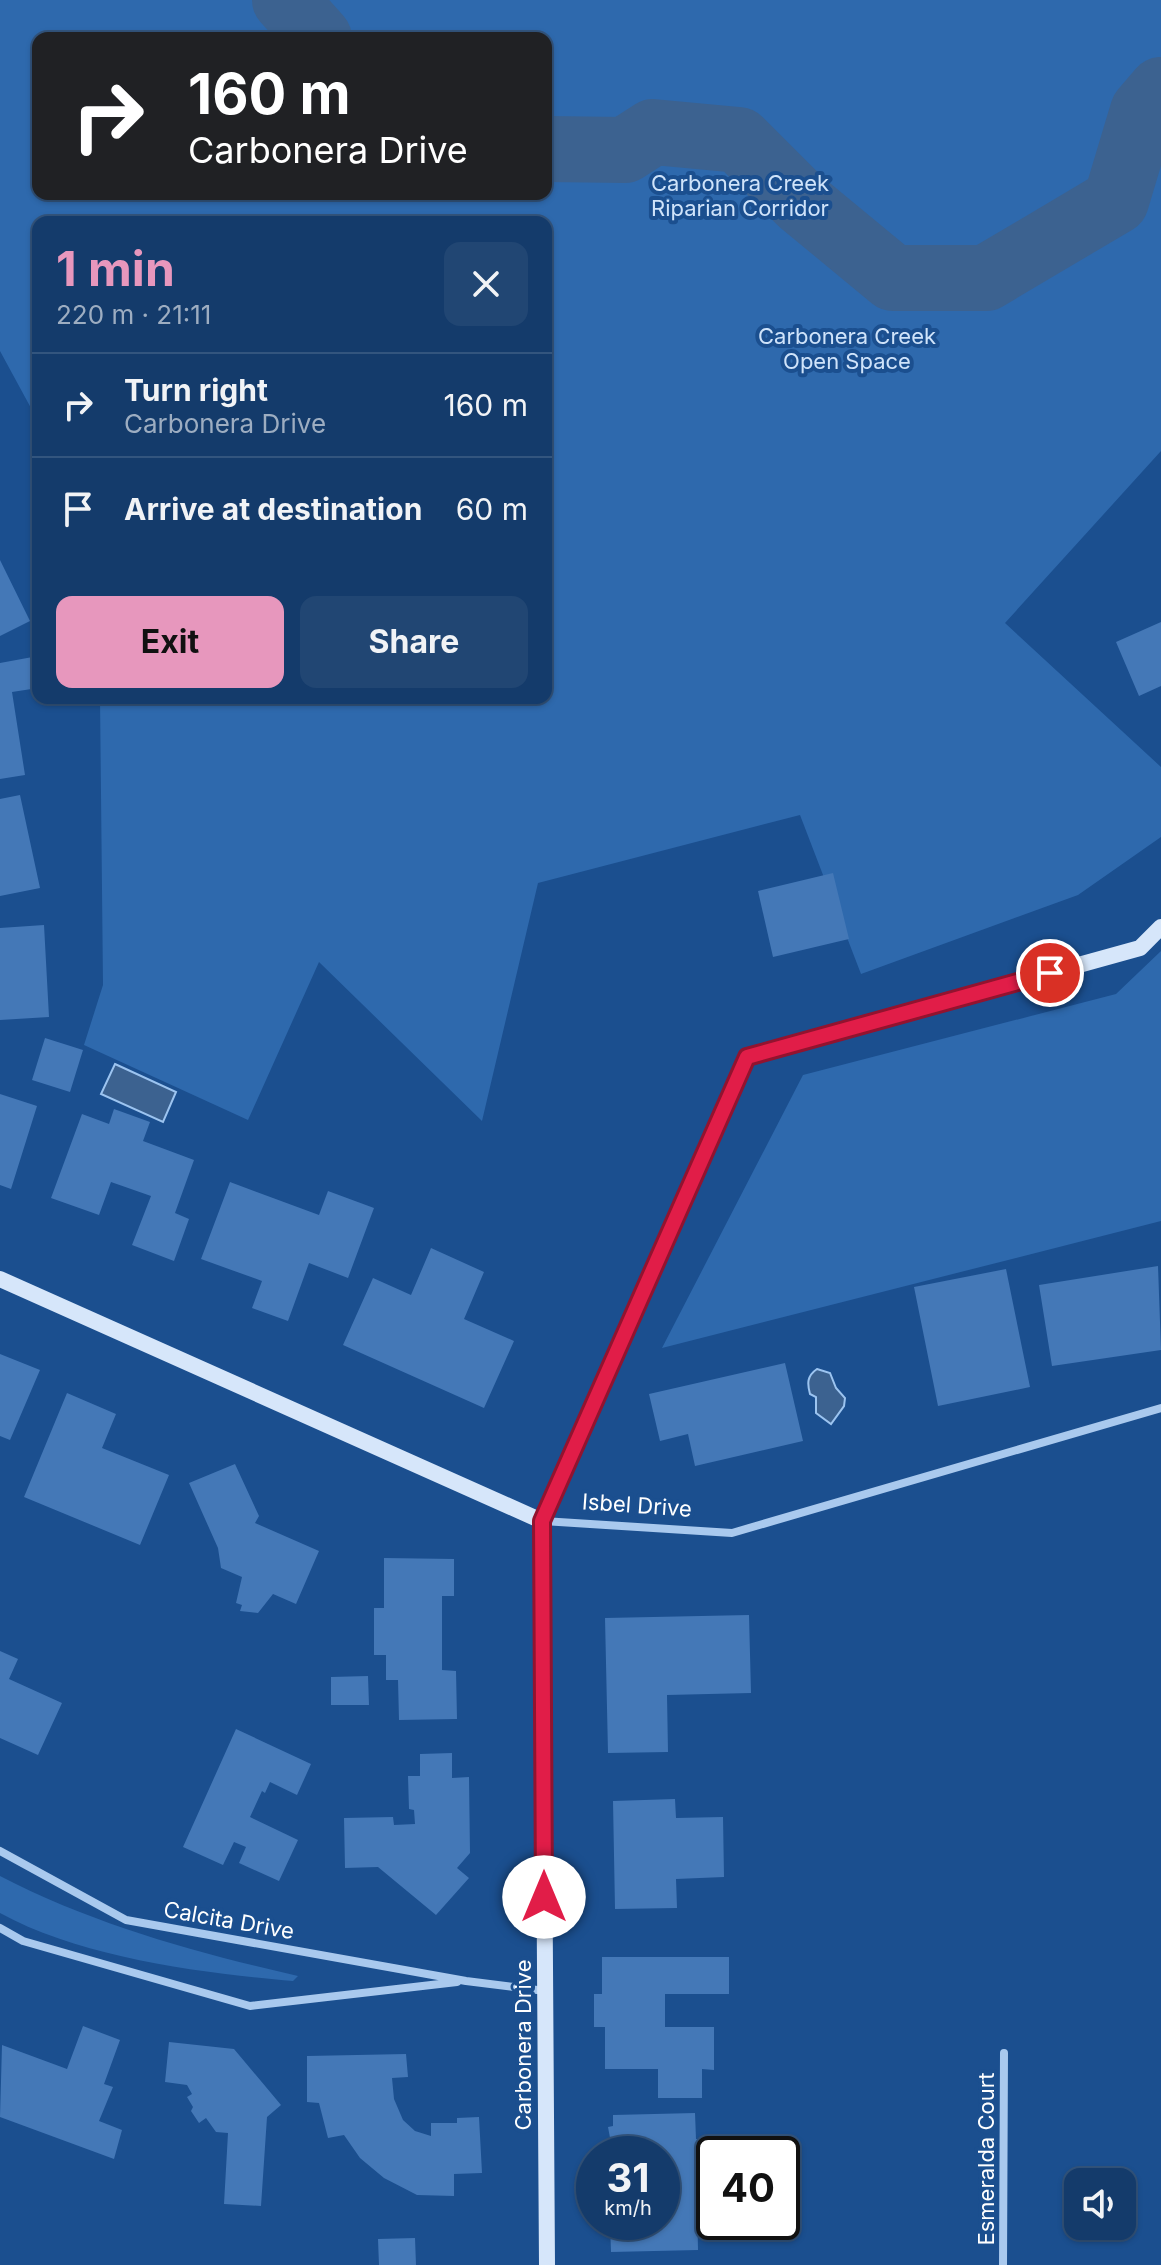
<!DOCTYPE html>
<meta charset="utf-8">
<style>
:root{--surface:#143b6b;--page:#214673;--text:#f1f3f6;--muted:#9dadc1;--line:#33557e;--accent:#e797bd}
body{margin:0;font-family:Inter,sans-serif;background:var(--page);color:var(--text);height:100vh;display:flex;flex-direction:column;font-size:30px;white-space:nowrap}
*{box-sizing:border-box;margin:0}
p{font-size:26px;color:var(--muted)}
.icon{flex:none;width:44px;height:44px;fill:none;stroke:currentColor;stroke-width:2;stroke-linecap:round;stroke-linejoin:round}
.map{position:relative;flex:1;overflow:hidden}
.drawer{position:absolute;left:32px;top:216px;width:520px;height:488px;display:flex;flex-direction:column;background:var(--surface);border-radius:16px;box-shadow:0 2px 6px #0004,0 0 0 2px var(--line)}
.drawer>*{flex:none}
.guide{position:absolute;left:32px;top:32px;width:520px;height:168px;border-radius:16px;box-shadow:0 2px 6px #0004,0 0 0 2px var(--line);background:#202124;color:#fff;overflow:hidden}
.buttons{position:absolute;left:1064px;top:2168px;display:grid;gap:16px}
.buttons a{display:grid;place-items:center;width:72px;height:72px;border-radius:16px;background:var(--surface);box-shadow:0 2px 6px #0004,0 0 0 2px var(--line);font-size:40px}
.speed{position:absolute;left:576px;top:2136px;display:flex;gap:16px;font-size:40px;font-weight:700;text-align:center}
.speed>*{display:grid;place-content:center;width:104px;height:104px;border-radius:50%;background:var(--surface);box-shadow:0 2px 6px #0004,0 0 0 2px var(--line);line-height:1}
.speed small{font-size:20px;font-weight:400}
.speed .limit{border:4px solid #111;border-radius:12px;background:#fff;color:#111}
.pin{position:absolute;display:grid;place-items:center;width:68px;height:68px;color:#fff;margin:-34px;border:4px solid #fff;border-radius:50%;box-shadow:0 2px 8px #0007}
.me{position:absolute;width:88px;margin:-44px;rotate:0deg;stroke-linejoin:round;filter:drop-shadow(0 0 6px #0008)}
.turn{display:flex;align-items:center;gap:28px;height:168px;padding:0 24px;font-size:36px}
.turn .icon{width:104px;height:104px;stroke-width:2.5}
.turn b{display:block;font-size:56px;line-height:68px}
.round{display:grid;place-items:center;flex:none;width:84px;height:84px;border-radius:16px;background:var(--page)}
.head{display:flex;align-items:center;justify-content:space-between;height:136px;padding:0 24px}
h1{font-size:48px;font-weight:700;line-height:60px;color:var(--accent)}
.action{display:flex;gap:16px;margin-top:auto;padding:16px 24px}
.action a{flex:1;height:92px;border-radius:16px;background:var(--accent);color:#111;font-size:32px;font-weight:700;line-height:92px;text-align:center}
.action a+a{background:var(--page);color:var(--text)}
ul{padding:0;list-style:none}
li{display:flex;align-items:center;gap:24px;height:104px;padding:0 24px;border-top:2px solid var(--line)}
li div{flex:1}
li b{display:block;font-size:30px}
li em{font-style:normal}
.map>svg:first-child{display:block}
.green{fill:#2e69ad;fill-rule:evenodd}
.water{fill:#3c6290;stroke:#9cc4f0;stroke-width:2}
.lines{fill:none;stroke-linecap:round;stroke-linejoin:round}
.river{stroke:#3c6290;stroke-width:66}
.building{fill:#4478b7}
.street{stroke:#a9c9ee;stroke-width:8}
.secondary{stroke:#d6e6fa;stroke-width:16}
.route-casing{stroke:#92132f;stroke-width:20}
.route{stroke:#e11d48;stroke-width:14}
.labels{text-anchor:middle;stroke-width:8;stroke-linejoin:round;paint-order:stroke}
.park-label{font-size:22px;fill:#cfe3fa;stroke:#1b4f8f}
.street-label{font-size:22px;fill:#fff;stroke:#1b4f8f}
</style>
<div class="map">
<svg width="1161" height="2265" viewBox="0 0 1161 2265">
<rect width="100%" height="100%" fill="#1b4f8f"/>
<path class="green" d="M 0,0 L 1161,0 L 1161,451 L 1005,623 L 1161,767 L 1161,837 L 1078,895 L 861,974 L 800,815 L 538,883 L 482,1121 L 319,962 L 248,1120 L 84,1045 L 103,985 L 100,698 L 546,698 L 546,222 L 38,222 L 38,421 L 0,351 ZM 38,38 L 546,38 L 546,194 L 38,194 Z
M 1161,951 L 1161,1221 L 662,1348 L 803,1075 L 1116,994 Z
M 0,1876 C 95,1925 194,1952 298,1976 L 293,1981 C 201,1973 82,1958 0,1913 Z"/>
<path class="water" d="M 115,1064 L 176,1092 L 163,1122 L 101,1094 Z
M 817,1369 L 830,1373 L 836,1388 L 845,1398 L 844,1406 L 831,1424 L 816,1413 L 816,1397 L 810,1394 C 807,1383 807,1376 817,1369 Z"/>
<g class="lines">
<path class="river" d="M 285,0 L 319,38
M 546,149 L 625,150 L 653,132 L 739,140 L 801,202 L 893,278 L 986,278 L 1116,201 L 1143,111 L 1161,90"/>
</g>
<path class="building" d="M 0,560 L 30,621 L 0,636 Z
M 1161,622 L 1161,686 L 1139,696 L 1116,642 Z
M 38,656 L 38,688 L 12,692 L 25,775 L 0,779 L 0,663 Z
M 20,795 L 40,888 L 0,896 L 0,799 Z
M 833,873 L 849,939 L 773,957 L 758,891 Z
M 44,925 L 49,1017 L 0,1020 L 0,928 Z
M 45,1038 L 83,1050 L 70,1092 L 32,1080 Z
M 0,1094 L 37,1106 L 11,1189 L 0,1185 Z
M 114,1109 L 150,1122 L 143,1141 L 194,1160 L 175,1213 L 189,1219 L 174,1261 L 132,1245 L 151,1196 L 111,1182 L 99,1215 L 51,1198 L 82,1114 L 109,1124 Z
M 230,1182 L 319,1215 L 328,1191 L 374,1208 L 348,1278 L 309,1263 L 288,1321 L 252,1308 L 262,1281 L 201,1259 Z
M 431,1248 L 484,1272 L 464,1319 L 514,1341 L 484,1408 L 343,1345 L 373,1278 L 411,1295 Z
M 1158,1266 L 1161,1350 L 1052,1366 L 1039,1285 Z
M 1006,1269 L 1030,1387 L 938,1406 L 914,1287 Z
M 0,1354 L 40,1370 L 10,1440 L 0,1436 Z
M 785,1363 L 803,1441 L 695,1466 L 688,1434 L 660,1441 L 649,1394 Z
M 67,1393 L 116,1414 L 102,1448 L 169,1475 L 140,1545 L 24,1497 Z
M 235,1464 L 259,1516 L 255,1523 L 319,1551 L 296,1604 L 273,1594 L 258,1613 L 240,1611 L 242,1605 L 236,1603 L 242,1577 L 221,1568 L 218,1548 L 189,1483 Z
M 384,1558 L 454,1559 L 454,1596 L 442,1596 L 442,1670 L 456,1671 L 457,1719 L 399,1720 L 398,1680 L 386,1680 L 386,1655 L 374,1655 L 374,1608 L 384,1608 Z
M 749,1615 L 751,1693 L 667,1695 L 668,1752 L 608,1753 L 605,1618 Z
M 0,1651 L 18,1659 L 9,1679 L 62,1703 L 38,1755 L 0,1738 Z
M 368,1676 L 369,1705 L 331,1705 L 331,1677 Z
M 236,1729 L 311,1764 L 297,1795 L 270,1782 L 265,1793 L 262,1791 L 250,1817 L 298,1840 L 279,1881 L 239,1863 L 246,1847 L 234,1842 L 223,1865 L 183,1847 Z
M 452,1753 L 452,1778 L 469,1777 L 470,1853 L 457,1868 L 469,1878 L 436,1915 L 378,1867 L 345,1868 L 344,1818 L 393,1817 L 394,1825 L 415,1824 L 414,1810 L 409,1809 L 408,1776 L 420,1776 L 420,1754 Z
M 675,1799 L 676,1818 L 723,1817 L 724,1877 L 676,1879 L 677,1908 L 615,1909 L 613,1801 Z
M 602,1957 L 729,1957 L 729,1994 L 665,1994 L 665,2027 L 714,2027 L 714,2070 L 702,2069 L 702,2098 L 658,2098 L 658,2069 L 605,2069 L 605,2027 L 594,2027 L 594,1994 L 602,1994 Z
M 83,2026 L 120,2040 L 104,2084 L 113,2087 L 99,2121 L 122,2130 L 114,2159 L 0,2117 L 2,2045 L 67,2069 Z
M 169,2042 L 234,2049 L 281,2105 L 267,2117 L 261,2206 L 224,2204 L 228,2133 L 216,2132 L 206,2118 L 199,2123 L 191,2111 L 193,2107 L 187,2097 L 192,2094 L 187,2085 L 165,2082 Z
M 406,2054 L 408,2077 L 392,2078 L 394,2099 L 403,2120 L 415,2131 L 431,2136 L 431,2123 L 457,2123 L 457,2118 L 479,2117 L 482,2173 L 454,2174 L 454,2196 L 417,2195 L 384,2178 L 360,2158 L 344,2135 L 328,2138 L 319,2103 L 307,2102 L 307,2056 Z
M 695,2113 L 696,2139 L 700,2139 L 701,2158 L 709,2158 L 710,2198 L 697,2198 L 698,2250 L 611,2252 L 610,2222 L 662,2222 L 662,2154 L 613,2154 L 608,2127 L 613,2126 L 613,2115 Z
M 415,2238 L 416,2265 L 379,2265 L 378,2239 Z"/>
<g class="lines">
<path class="street" d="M 543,1521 L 732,1533 L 1161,1408
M 0,1851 L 126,1920 L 466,1981 L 545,1991
M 0,1928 L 23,1941 L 250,2006 L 457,1982
M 1003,2265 L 1004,2053"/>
<path class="secondary" d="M 0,1279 L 542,1521
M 547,2265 L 542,1521 L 747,1057 L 1140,948 L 1161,927"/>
</g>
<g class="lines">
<g class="route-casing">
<path id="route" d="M 544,1897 L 542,1521 L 747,1057 L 1050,973"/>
</g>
<use href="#route" class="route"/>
</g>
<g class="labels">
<g class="park-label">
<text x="740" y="191">Carbonera Creek<tspan x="740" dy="25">Riparian Corridor</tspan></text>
<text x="847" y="344">Carbonera Creek<tspan x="847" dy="25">Open Space</tspan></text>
</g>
<g class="street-label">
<text transform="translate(637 1505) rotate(4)" y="8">Isbel Drive</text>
<text transform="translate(229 1920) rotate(10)" y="8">Calcita Drive</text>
<text transform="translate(523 2045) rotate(-90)" y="8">Carbonera Drive</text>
<text transform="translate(986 2159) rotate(-90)" y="8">Esmeralda Court</text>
</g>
</g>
</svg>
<div class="buttons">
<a><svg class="icon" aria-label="sound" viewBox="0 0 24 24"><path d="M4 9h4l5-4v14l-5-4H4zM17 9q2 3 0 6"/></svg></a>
</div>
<div class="speed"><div>31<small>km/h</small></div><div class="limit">40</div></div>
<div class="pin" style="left:1050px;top:973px;background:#d93025"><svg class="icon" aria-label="arrive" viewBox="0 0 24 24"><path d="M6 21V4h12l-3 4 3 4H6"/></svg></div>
<svg class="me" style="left:544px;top:1897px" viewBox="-20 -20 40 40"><circle r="19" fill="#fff"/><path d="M0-13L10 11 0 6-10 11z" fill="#e11d48"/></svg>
<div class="guide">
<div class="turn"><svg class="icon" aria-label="right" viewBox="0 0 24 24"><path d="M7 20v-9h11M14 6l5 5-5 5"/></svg><div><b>160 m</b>Carbonera Drive</div></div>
</div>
<section class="drawer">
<div class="head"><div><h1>1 min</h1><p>220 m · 21:11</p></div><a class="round"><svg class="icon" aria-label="close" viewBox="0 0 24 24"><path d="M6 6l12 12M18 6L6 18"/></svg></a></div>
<ul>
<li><svg class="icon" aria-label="right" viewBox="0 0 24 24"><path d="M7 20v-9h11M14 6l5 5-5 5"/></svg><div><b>Turn right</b><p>Carbonera Drive</p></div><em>160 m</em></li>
<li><svg class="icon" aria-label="arrive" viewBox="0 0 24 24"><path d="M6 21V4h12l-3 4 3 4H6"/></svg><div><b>Arrive at destination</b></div><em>60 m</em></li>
</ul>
<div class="action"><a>Exit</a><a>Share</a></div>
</section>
</div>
